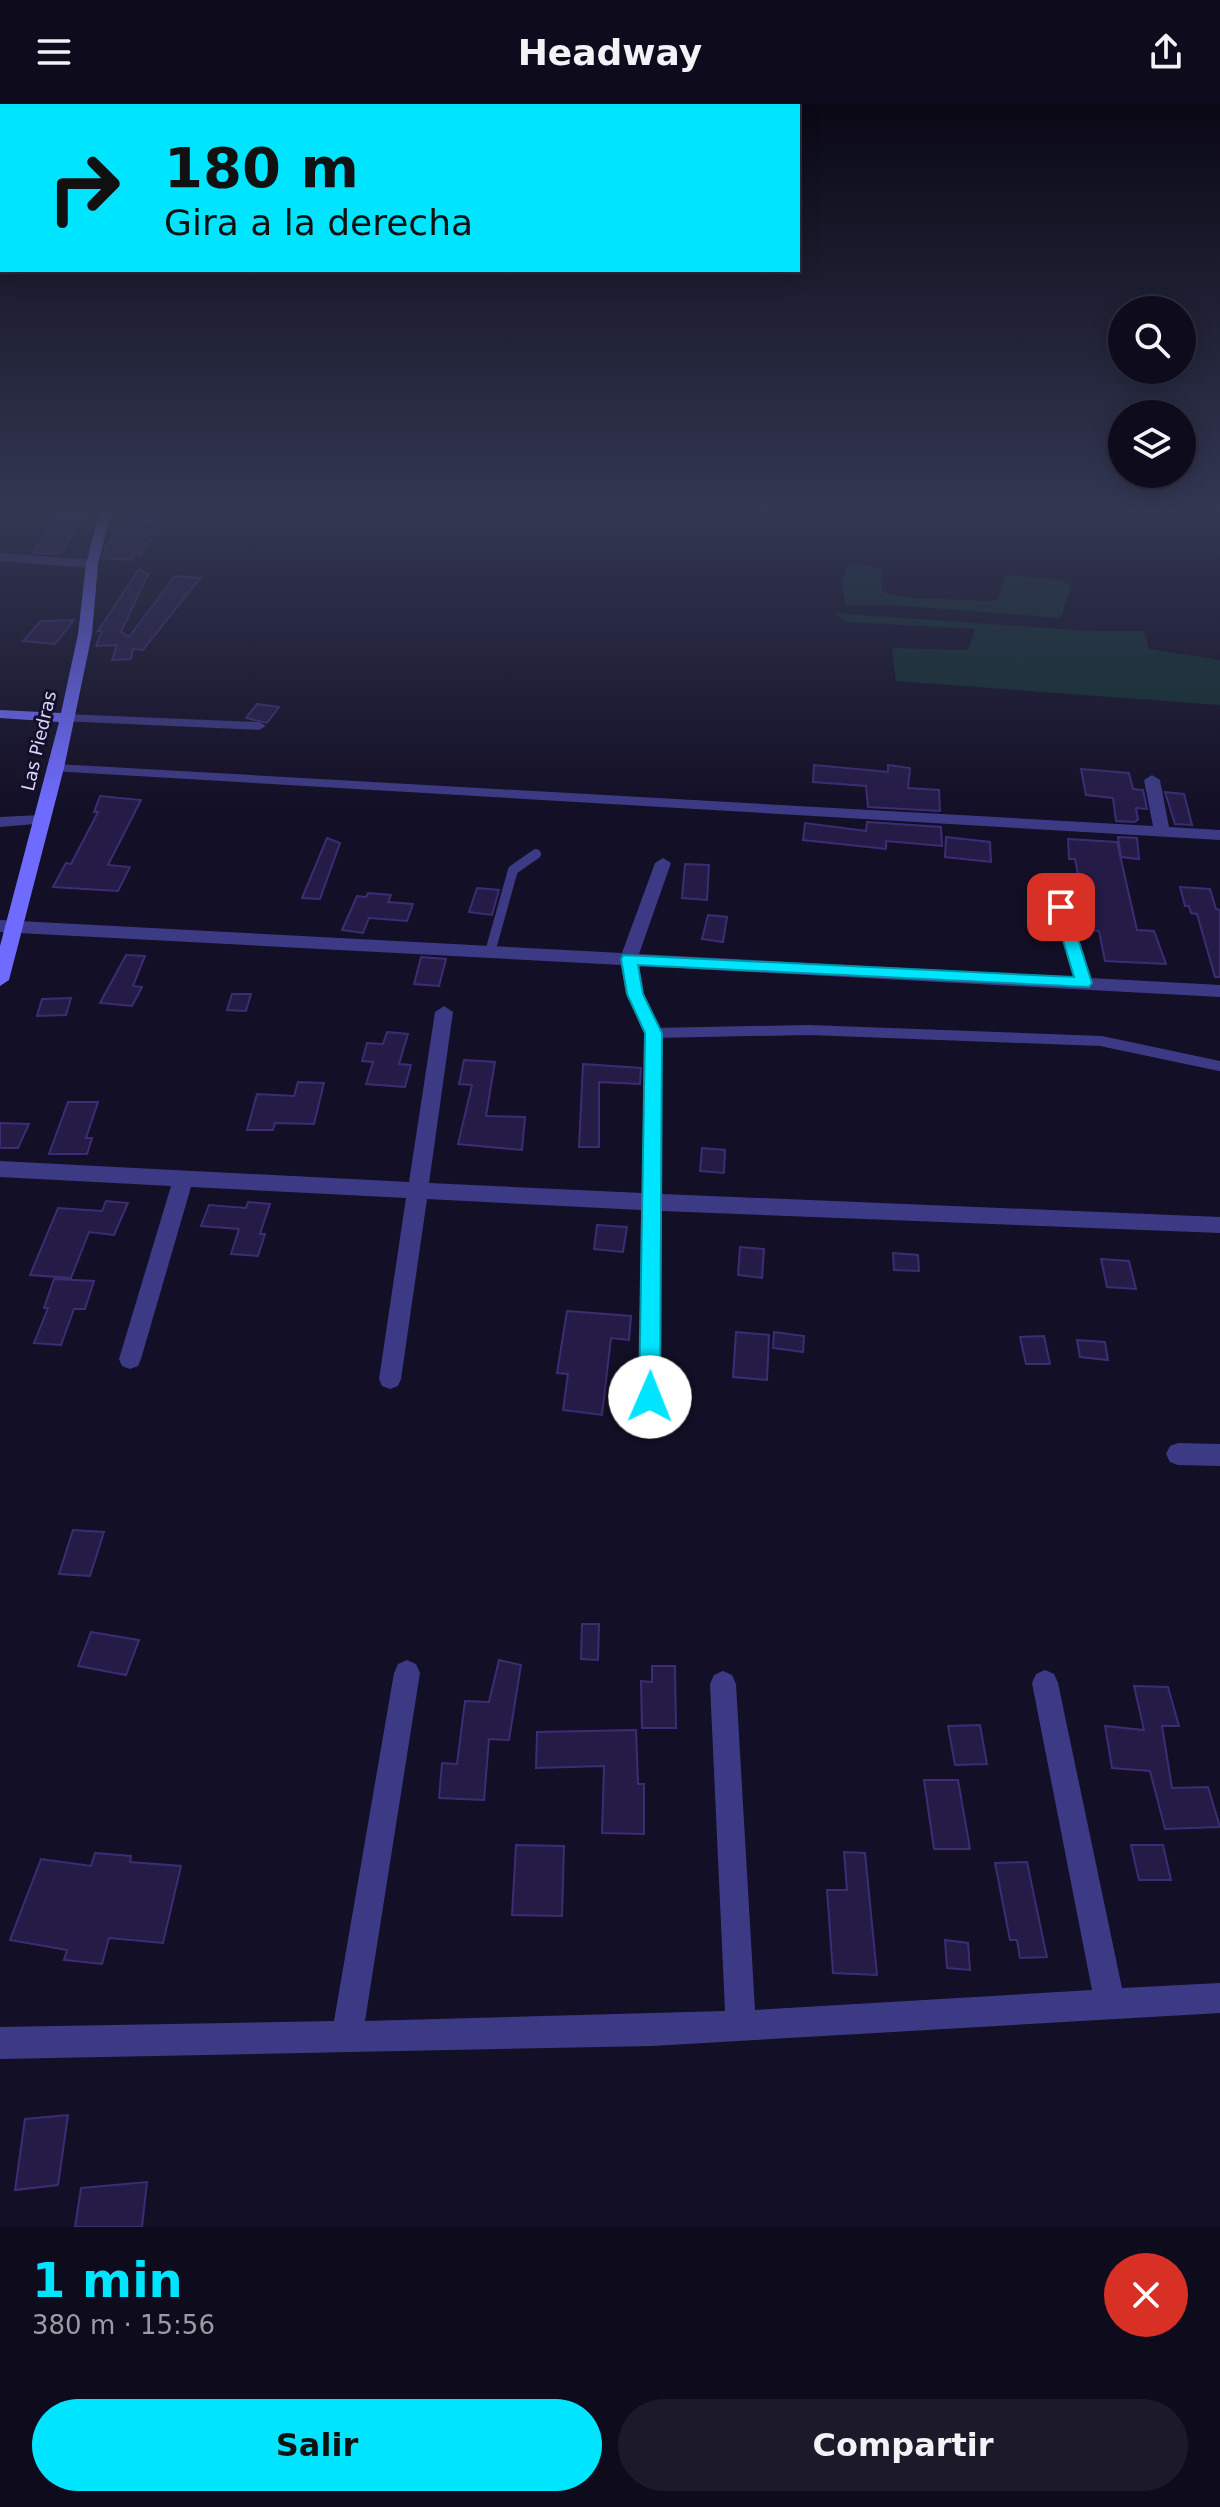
<!DOCTYPE html>
<html lang="es">
<meta charset="utf-8">
<style>
:root{--surface:#0e0b1c;--page:#1c1929;--text:#f1f3f6;--muted:#9b9ba3;--line:#2e2b3b;--accent:#00e5ff}
body{margin:0;font-family:"DejaVu Sans",sans-serif;background:var(--page);color:var(--text);height:100vh;display:flex;flex-direction:column;font-size:30px;white-space:nowrap}
*{box-sizing:border-box;margin:0}
p{font-size:26px;color:var(--muted)}
.icon{flex:none;width:44px;height:44px;fill:none;stroke:currentColor;stroke-width:2;stroke-linecap:round;stroke-linejoin:round}
.map{position:relative;height:2123px;overflow:hidden}
.details{display:flex;flex-direction:column;background:var(--surface);flex:1}
.details>*{flex:none}
.hud{position:absolute;left:0px;top:0px;width:800px;height:168px;box-shadow:0 4px 20px #0003,0 0 0 2px var(--line);background:#00e5ff;color:#111;overflow:hidden}
.controls{position:absolute;left:1108px;top:192px;display:grid;gap:16px}
.controls a{display:grid;place-items:center;width:88px;height:88px;border-radius:50%;background:var(--surface);box-shadow:0 4px 20px #0003,0 0 0 2px var(--line);font-size:40px}
.pin{position:absolute;display:grid;place-items:center;width:68px;height:68px;color:#fff;margin:-34px;border-radius:16px;box-shadow:0 4px 12px #0006}
.me{position:absolute;width:88px;margin:-44px;rotate:1deg;stroke-linejoin:round;filter:drop-shadow(0 0 6px #0008)}
.turn{display:flex;align-items:center;gap:28px;height:168px;padding:0 32px;font-size:36px}
.turn .icon{width:104px;height:104px;stroke-width:2.5}
.turn b{display:block;font-size:56px;line-height:68px}
.round{display:grid;place-items:center;flex:none;width:84px;height:84px;border-radius:42px;background:var(--page)}
.head{display:flex;align-items:center;justify-content:space-between;height:136px;padding:0 32px}
h1{font-size:48px;font-weight:700;line-height:60px;color:var(--accent)}
.action{display:flex;gap:16px;margin-top:auto;padding:16px 32px}
.action a{flex:1;height:92px;border-radius:48px;background:var(--accent);color:#111;font-size:32px;font-weight:700;line-height:92px;text-align:center}
.action a+a{background:var(--page);color:var(--text)}
header{display:flex;justify-content:space-between;align-items:center;height:104px;padding:0 32px;background:var(--surface);font-size:36px;font-weight:700}
.map>svg:first-child{display:block}
.green{fill:#12302f}
.building{fill:#241b47;stroke:#3b2d73;stroke-width:2}
.lines{fill:none;stroke-linecap:round;stroke-linejoin:round}
.lane{stroke:#3d3a85;stroke-width:10}
.street{fill:#3d3a85;fill-rule:evenodd}
.secondary{fill:#6f6bff;fill-rule:evenodd}
.route{fill:#00e5ff;stroke:#0095a6;stroke-width:2}
.labels{text-anchor:middle;stroke-width:6;stroke-linejoin:round;paint-order:stroke}
.far-street-label{font-size:18px;fill:#d9d4ff;stroke:#130f26}
</style>
<header><svg class="icon" aria-label="menu" viewBox="0 0 24 24"><path d="M4 6h16M4 12h16M4 18h16"/></svg>Headway<svg class="icon" aria-label="share" viewBox="0 0 24 24"><path d="M12 15V3M7 8l5-5 5 5M5 13v7h14v-7"/></svg></header>
<div class="map">
<svg width="1220" height="2123" viewBox="0 0 1220 2123">
<rect width="100%" height="100%" fill="#130f26"/>
<path class="green" d="M 852,459 L 882,465 L 882,488 L 910,494 L 997,497 L 1006,471 L 1061,476 L 1071,482 L 1061,514 L 893,501 L 846,501 C 842,484 838,472 852,459 Z
M 833,509 L 1091,527 L 1144,527 L 1149,545 L 1220,556 L 1220,601 L 896,577 L 892,544 L 968,546 L 975,525 L 848,518 Z"/>
<path class="building" d="M 65,410 L 85,412 L 59,450 L 33,449 L 57,415 Z
M 128,416 L 164,418 L 140,450 L 135,450 L 130,456 L 103,454 L 106,442 Z
M 139,465 L 148,470 L 121,528 L 129,533 L 175,472 L 200,474 L 143,546 L 133,545 L 131,555 L 112,556 L 117,541 L 96,542 L 102,527 L 98,527 Z
M 74,516 L 55,540 L 23,537 L 41,517 Z
M 257,600 L 279,603 L 267,619 L 246,614 Z
M 814,661 L 888,668 L 888,661 L 910,664 L 908,684 L 939,686 L 940,707 L 868,703 L 866,682 L 813,678 Z
M 1081,665 L 1129,669 L 1133,685 L 1143,686 L 1147,705 L 1136,704 L 1138,716 L 1134,718 L 1116,717 L 1113,694 L 1086,691 Z
M 1165,688 L 1184,690 L 1192,721 L 1175,720 Z
M 100,692 L 141,696 L 108,761 L 130,763 L 118,787 L 53,783 L 66,759 L 71,760 L 98,708 L 94,708 Z
M 867,718 L 941,723 L 942,742 L 886,737 L 886,745 L 803,736 L 805,719 L 866,727 Z
M 946,733 L 990,738 L 991,758 L 945,753 Z
M 1118,733 L 1137,734 L 1139,755 L 1121,753 Z
M 327,734 L 340,739 L 320,795 L 302,794 Z
M 1068,735 L 1117,738 L 1137,826 L 1154,827 L 1166,860 L 1105,857 L 1099,827 L 1089,826 L 1075,755 L 1069,755 Z
M 685,760 L 709,761 L 707,796 L 682,794 Z
M 1180,783 L 1210,785 L 1216,805 L 1220,806 L 1220,873 L 1215,873 L 1197,810 L 1191,809 L 1189,802 L 1185,802 Z
M 477,784 L 499,786 L 492,811 L 469,808 Z
M 368,789 L 391,791 L 388,798 L 413,800 L 407,817 L 369,814 L 363,829 L 342,826 L 357,792 L 366,793 Z
M 708,811 L 727,813 L 723,838 L 702,835 Z
M 126,851 L 145,852 L 133,882 L 142,883 L 132,902 L 100,899 Z
M 421,853 L 446,855 L 439,882 L 414,880 Z
M 232,890 L 251,890 L 246,907 L 227,906 Z
M 71,894 L 66,911 L 37,912 L 42,895 Z
M 387,928 L 408,930 L 399,960 L 411,961 L 405,983 L 366,980 L 373,958 L 362,957 L 367,939 L 383,940 Z
M 464,956 L 495,958 L 486,1012 L 525,1013 L 522,1046 L 458,1040 L 472,981 L 459,980 Z
M 583,960 L 641,964 L 640,980 L 599,978 L 599,1043 L 579,1043 Z
M 298,978 L 324,979 L 314,1020 L 275,1019 L 273,1026 L 247,1026 L 257,990 L 294,992 Z
M 68,998 L 98,998 L 86,1034 L 92,1034 L 87,1050 L 49,1050 Z
M 0,1019 L 29,1020 L 18,1044 L 0,1044 Z
M 702,1044 L 725,1046 L 724,1069 L 700,1067 Z
M 106,1097 L 128,1099 L 114,1131 L 89,1128 L 71,1174 L 30,1171 L 58,1104 L 102,1107 Z
M 248,1098 L 270,1100 L 260,1130 L 265,1130 L 258,1152 L 231,1150 L 239,1125 L 201,1122 L 209,1101 L 246,1104 Z
M 597,1121 L 627,1123 L 623,1148 L 594,1145 Z
M 740,1143 L 764,1145 L 762,1174 L 738,1171 Z
M 893,1149 L 918,1151 L 919,1167 L 894,1166 Z
M 1101,1155 L 1129,1157 L 1136,1185 L 1107,1183 Z
M 54,1175 L 94,1177 L 85,1205 L 74,1205 L 61,1241 L 34,1239 L 48,1204 L 44,1204 Z
M 567,1207 L 631,1212 L 629,1236 L 611,1234 L 602,1311 L 563,1306 L 568,1270 L 557,1269 Z
M 736,1228 L 769,1231 L 767,1276 L 733,1273 Z
M 774,1228 L 804,1232 L 803,1248 L 773,1244 Z
M 1044,1232 L 1050,1260 L 1026,1260 L 1020,1233 Z
M 1077,1236 L 1105,1238 L 1108,1256 L 1080,1253 Z
M 73,1426 L 104,1428 L 90,1472 L 59,1470 Z
M 582,1520 L 599,1520 L 598,1556 L 581,1555 Z
M 91,1528 L 139,1536 L 126,1571 L 78,1562 Z
M 499,1556 L 521,1561 L 509,1636 L 489,1635 L 484,1696 L 439,1694 L 442,1659 L 457,1660 L 465,1597 L 489,1598 Z
M 652,1562 L 675,1562 L 676,1624 L 642,1624 L 641,1577 L 652,1578 Z
M 1134,1582 L 1168,1583 L 1179,1622 L 1162,1622 L 1172,1684 L 1208,1683 L 1220,1723 L 1165,1725 L 1150,1667 L 1112,1664 L 1105,1622 L 1144,1626 Z
M 980,1621 L 987,1660 L 955,1661 L 948,1622 Z
M 636,1626 L 638,1680 L 644,1680 L 644,1730 L 602,1729 L 604,1662 L 536,1664 L 537,1628 Z
M 924,1676 L 958,1676 L 970,1745 L 934,1745 Z
M 516,1741 L 564,1742 L 562,1812 L 512,1811 Z
M 1131,1741 L 1163,1741 L 1171,1776 L 1139,1776 Z
M 844,1748 L 865,1749 L 877,1871 L 833,1869 L 827,1786 L 847,1786 Z
M 95,1749 L 131,1752 L 130,1758 L 181,1762 L 163,1839 L 109,1834 L 102,1860 L 64,1856 L 67,1846 L 10,1836 L 41,1755 L 91,1762 Z
M 1027,1758 L 1043,1835 L 1047,1853 L 1020,1854 L 1017,1836 L 1010,1836 L 995,1759 Z
M 945,1836 L 968,1839 L 970,1866 L 947,1864 Z
M 68,2011 L 58,2081 L 15,2086 L 25,2015 Z
M 147,2078 L 142,2123 L 75,2123 L 81,2084 Z"/>
<g class="lines">
<path class="lane" d="M 490,848 L 513,766 L 536,750
M 653,929 L 809,926 L 1101,937 L 1220,962"/>
<path class="street" d="M 0,449 L 92,456 L 98,460 L 92,464 L 0,457 Z
M 65,610 L 259,618 L 266,622 L 259,626 L 60,617 L 58,614 Z
M 57,660 L 1153,722 L 1144,676 L 1152,671 L 1160,676 L 1169,723 L 1220,726 L 1220,736 L 52,667 L 52,661 Z
M 41,711 L 47,713 L 47,719 L 0,723 L 0,713 Z
M 663,754 L 671,759 L 639,850 L 1073,873 L 1053,803 L 1061,797 L 1069,803 L 1091,874 L 1220,881 L 1220,893 L 639,862 L 644,890 L 662,929 L 662,1090 L 1220,1113 L 1220,1129 L 662,1107 L 661,1293 L 658,1300 L 650,1303 L 642,1300 L 639,1293 L 641,1106 L 427,1095 L 401,1275 L 398,1282 L 390,1285 L 382,1282 L 379,1275 L 406,1094 L 191,1083 L 141,1255 L 138,1262 L 130,1265 L 122,1262 L 119,1255 L 171,1082 L 0,1073 L 0,1057 L 409,1078 L 435,908 L 444,902 L 453,908 L 429,1079 L 642,1089 L 644,929 L 626,890 L 621,861 L 0,828 L 0,816 L 622,849 L 655,759 Z
M 1178,1339 L 1220,1340 L 1220,1362 L 1178,1361 L 1170,1358 L 1166,1350 L 1170,1342 Z
M 407,1556 L 416,1560 L 420,1569 L 365,1917 L 725,1907 L 710,1580 L 714,1571 L 723,1567 L 732,1571 L 736,1580 L 755,1906 L 1092,1886 L 1032,1579 L 1036,1570 L 1045,1566 L 1054,1570 L 1058,1579 L 1122,1884 L 1220,1879 L 1220,1909 L 652,1942 L 0,1955 L 0,1923 L 334,1917 L 394,1569 L 398,1560 Z"/>
<path class="secondary" d="M 100,405 L 112,405 L 98,460 L 92,530 L 64,664 L 9,876 L 0,882 L 0,842 L 59,618 L 0,614 L 0,606 L 61,609 L 78,530 L 86,460 Z"/>
</g>
<linearGradient id="sky" x2="0" y2="1"><stop stop-color="#0a0815"/><stop offset="0.58" stop-color="#333752"/><stop offset="1" stop-color="#333752" stop-opacity="0"/></linearGradient>
<rect width="1220" height="703" fill="url(#sky)"/>
<path class="route" d="M 1061,798 L 1068,803 L 1092,879 L 1089,883 L 638,861 L 643,890 L 662,929 L 660,1293 L 657,1299 L 650,1302 L 642,1299 L 639,1293 L 645,929 L 627,890 L 621,855 L 623,851 L 1074,873 L 1053,803 Z"/>
<g class="labels">
<g class="far-street-label">
<text transform="translate(39 637) rotate(-77)" y="6">Las Piedras</text>
</g>
</g>
</svg>
<div class="controls">
<a><svg class="icon" aria-label="search" viewBox="0 0 24 24"><circle cx="10" cy="10" r="6"/><path d="M15 15l6 6"/></svg></a>
<a><svg class="icon" aria-label="layers" viewBox="0 0 24 24"><path d="M12 4l9 5-9 5-9-5zM3 14l9 5 9-5"/></svg></a>
</div>
<div class="pin" style="left:1061px;top:803px;background:#d93025"><svg class="icon" aria-label="arrive" viewBox="0 0 24 24"><path d="M6 21V4h12l-3 4 3 4H6"/></svg></div>
<svg class="me" style="left:650px;top:1293px" viewBox="-20 -20 40 40"><circle r="19" fill="#fff"/><path d="M0-13L10 11 0 6-10 11z" fill="#00e5ff"/></svg>
<div class="hud">
<div class="turn"><svg class="icon" aria-label="right" viewBox="0 0 24 24"><path d="M7 20v-9h11M14 6l5 5-5 5"/></svg><div><b>180 m</b>Gira a la derecha</div></div>
</div>
</div>
<section class="details">
<div class="head"><div><h1>1 min</h1><p>380 m · 15:56</p></div><a class="round" style="background:#d93025;color:#fff"><svg class="icon" aria-label="close" viewBox="0 0 24 24"><path d="M6 6l12 12M18 6L6 18"/></svg></a></div>
<div class="action"><a>Salir</a><a>Compartir</a></div>
</section>
